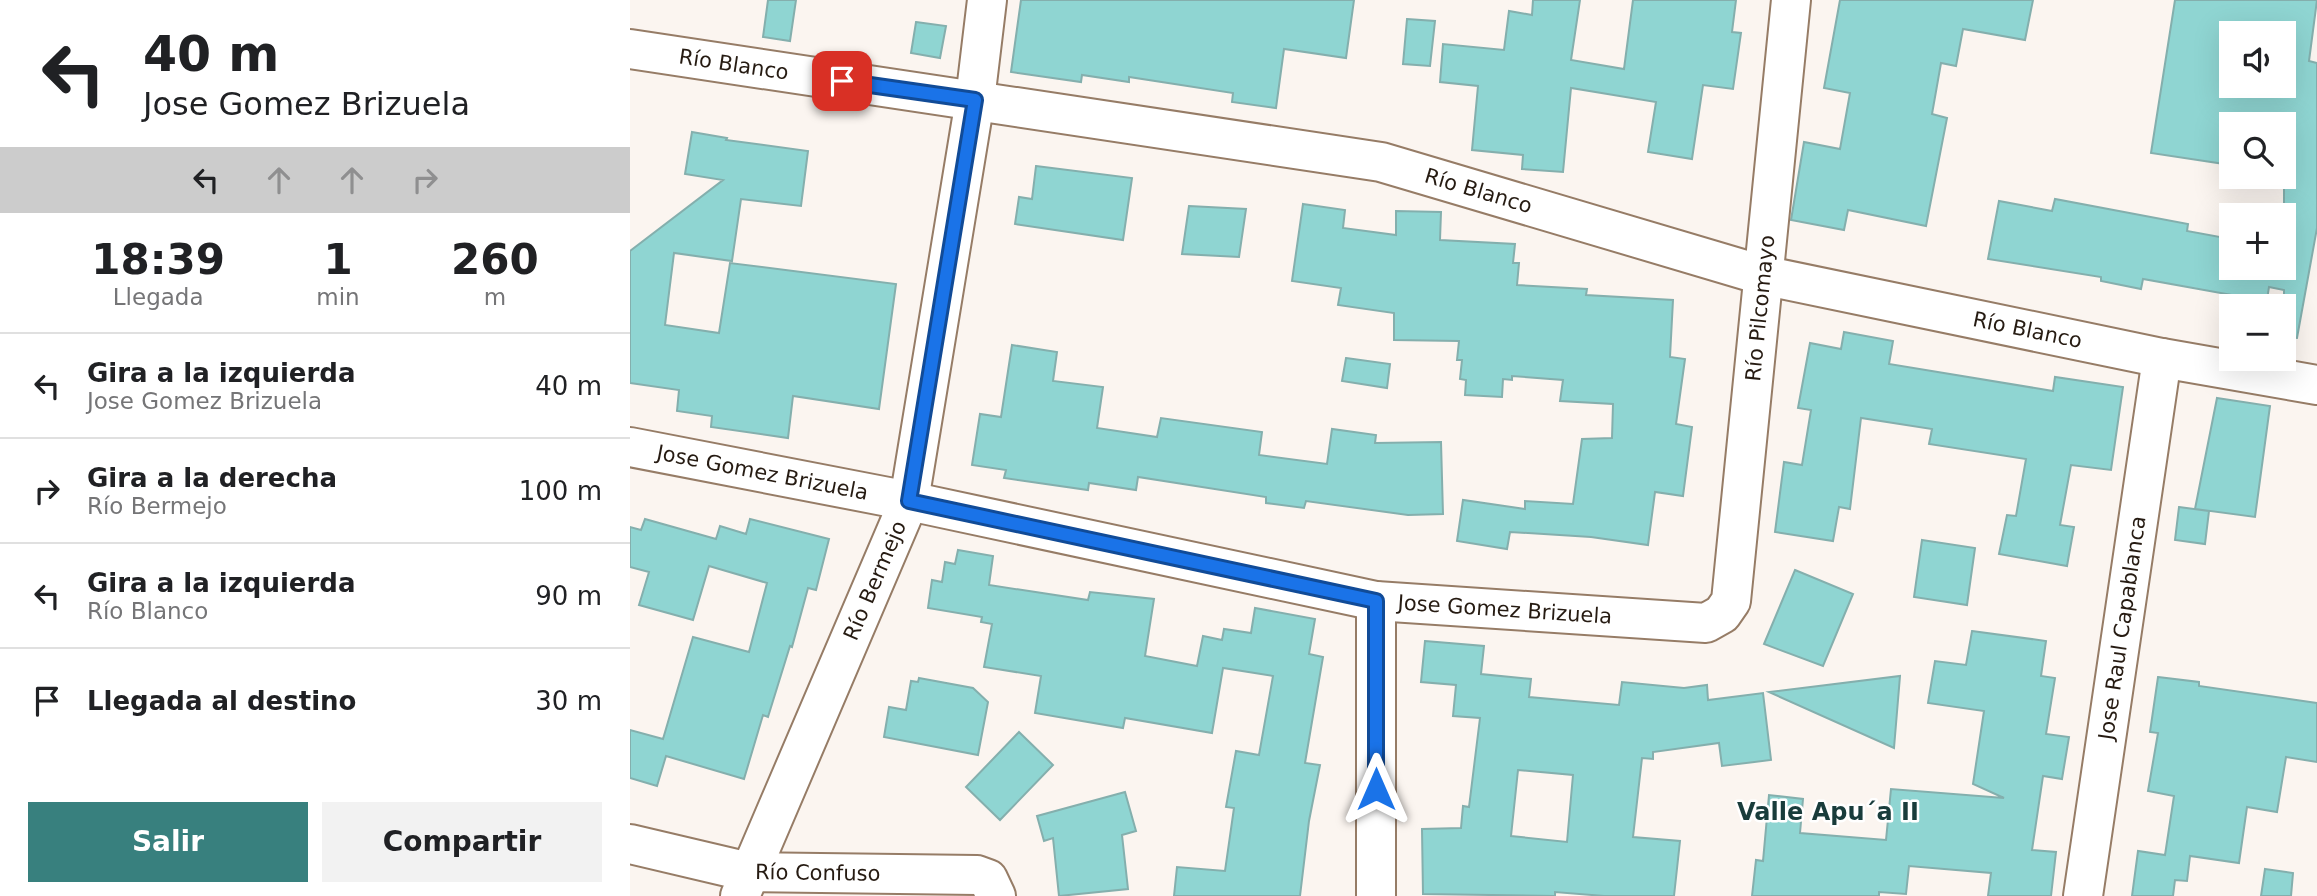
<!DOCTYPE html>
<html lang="es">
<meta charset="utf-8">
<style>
:root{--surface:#fff;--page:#f2f2f2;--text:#202124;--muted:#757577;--line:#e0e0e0;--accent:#38807e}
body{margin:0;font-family:"DejaVu Sans",sans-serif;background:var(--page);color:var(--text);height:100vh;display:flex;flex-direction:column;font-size:26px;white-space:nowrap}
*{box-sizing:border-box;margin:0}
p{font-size:23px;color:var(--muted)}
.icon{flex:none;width:38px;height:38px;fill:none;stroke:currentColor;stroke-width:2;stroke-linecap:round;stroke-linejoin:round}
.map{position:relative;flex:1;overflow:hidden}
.sheet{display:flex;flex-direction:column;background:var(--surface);width:630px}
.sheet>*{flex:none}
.banner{background:#fff;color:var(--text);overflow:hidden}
.controls{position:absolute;left:1589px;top:21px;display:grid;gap:14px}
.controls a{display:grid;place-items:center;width:77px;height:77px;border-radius:0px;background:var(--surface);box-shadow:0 7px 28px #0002;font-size:35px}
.pin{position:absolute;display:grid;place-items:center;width:60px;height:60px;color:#fff;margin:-30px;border-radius:14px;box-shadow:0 4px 10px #0006}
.me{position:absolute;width:77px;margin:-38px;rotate:0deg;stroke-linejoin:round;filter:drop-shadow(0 0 5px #0008)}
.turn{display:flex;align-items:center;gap:24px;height:147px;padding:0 28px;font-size:32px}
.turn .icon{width:91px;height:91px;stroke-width:2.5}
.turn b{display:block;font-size:49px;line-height:60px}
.lanes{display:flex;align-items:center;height:66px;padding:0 28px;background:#0003;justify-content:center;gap:35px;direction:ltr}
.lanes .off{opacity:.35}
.eta{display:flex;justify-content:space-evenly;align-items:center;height:119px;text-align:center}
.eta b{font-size:42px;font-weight:600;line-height:49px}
.cta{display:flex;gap:14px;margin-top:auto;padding:14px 28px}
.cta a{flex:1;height:80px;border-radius:0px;background:var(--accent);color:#fff;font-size:28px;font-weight:600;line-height:80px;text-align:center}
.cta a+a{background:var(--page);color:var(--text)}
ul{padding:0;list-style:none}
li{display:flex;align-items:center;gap:21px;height:105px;padding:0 28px;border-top:2px solid var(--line)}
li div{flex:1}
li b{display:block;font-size:26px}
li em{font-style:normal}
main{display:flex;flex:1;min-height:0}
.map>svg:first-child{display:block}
.building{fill:#8fd5d2;stroke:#84afad;stroke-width:2;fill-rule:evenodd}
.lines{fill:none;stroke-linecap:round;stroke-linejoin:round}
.minor-casing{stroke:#967c66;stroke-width:42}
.minor{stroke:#fff;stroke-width:38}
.route-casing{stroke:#114b97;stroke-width:18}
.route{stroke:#1a73e8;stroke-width:12}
.labels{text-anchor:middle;stroke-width:5;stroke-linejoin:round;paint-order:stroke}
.street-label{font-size:21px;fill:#261b12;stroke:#fff}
.quarter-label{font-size:24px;font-weight:bold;fill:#193c3b;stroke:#fff}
</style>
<main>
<section class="sheet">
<div class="banner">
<div class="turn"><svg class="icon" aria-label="left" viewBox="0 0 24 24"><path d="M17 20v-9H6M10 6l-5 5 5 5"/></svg><div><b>40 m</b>Jose Gomez Brizuela</div></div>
<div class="lanes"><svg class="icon" aria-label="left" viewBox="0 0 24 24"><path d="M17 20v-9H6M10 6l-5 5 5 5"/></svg><svg class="icon off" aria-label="ahead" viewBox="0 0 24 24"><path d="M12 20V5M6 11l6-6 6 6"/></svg><svg class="icon off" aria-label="ahead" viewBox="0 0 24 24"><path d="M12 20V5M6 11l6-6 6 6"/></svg><svg class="icon off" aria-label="right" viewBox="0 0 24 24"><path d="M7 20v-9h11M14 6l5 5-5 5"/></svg></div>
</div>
<div class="eta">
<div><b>18:39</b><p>Llegada</p></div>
<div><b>1</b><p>min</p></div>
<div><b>260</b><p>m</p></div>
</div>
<ul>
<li><svg class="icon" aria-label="left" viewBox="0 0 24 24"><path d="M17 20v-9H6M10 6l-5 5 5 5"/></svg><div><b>Gira a la izquierda</b><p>Jose Gomez Brizuela</p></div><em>40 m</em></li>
<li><svg class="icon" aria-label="right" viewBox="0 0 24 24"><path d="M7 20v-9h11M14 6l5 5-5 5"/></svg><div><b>Gira a la derecha</b><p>Río Bermejo</p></div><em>100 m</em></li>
<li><svg class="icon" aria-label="left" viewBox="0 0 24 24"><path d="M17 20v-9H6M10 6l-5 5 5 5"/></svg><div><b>Gira a la izquierda</b><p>Río Blanco</p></div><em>90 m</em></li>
<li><svg class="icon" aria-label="arrive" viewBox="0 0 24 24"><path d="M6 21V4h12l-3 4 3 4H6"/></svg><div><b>Llegada al destino</b></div><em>30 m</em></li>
</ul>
<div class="cta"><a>Salir</a><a>Compartir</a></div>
</section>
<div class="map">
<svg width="1687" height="896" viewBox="0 0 1687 896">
<rect width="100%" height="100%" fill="#fbf5f0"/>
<path class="building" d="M 138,0 L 166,0 L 160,41 L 133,37 Z
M 391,0 L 724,0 L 716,58 L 654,49 L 646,108 L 602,102 L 603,93 L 499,77 L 499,82 L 452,75 L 451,82 L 381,72 Z
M 903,0 L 950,0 L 941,60 L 994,69 L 1003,0 L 1106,0 L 1102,32 L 1111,33 L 1103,89 L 1073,85 L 1062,159 L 1018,152 L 1026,102 L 941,88 L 933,172 L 892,169 L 893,155 L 842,150 L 848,86 L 810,82 L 813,44 L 874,50 L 879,11 L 902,15 Z
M 1210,0 L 1403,0 L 1395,40 L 1333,29 L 1326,66 L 1311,63 L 1302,114 L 1317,118 L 1296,226 L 1218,210 L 1214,230 L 1161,220 L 1174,142 L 1210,149 L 1220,93 L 1194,88 Z
M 1545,0 L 1687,0 L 1679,61 L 1687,63 L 1687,228 L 1667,338 L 1654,337 L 1654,290 L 1639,287 L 1636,306 L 1611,306 L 1613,297 L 1513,279 L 1511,289 L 1471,281 L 1471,277 L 1358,259 L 1369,201 L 1422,211 L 1425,199 L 1558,224 L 1557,231 L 1601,239 L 1601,268 L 1654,268 L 1654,124 L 1601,124 L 1601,165 L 1521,153 ZM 1601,33 L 1654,33 L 1654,86 L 1601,86 Z
M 777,19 L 805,21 L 800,66 L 773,64 Z
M 286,22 L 316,26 L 310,58 L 281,53 Z
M 62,132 L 97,138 L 96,140 L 178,151 L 171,206 L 111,199 L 102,261 L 44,253 L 35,325 L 89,333 L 100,263 L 266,284 L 249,409 L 163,396 L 158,438 L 81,427 L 82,416 L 47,411 L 49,390 L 0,383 L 0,251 L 93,180 L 55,174 Z
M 406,166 L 502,178 L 493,240 L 385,224 L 389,197 L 402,199 Z
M 673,204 L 715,210 L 713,228 L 766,235 L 766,211 L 811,212 L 810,240 L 885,244 L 883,263 L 889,263 L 887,285 L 957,289 L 956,295 L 1043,300 L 1040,357 L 1055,359 L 1046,424 L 1062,427 L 1053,496 L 1025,492 L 1018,545 L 961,537 L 880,532 L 877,549 L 827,541 L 833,500 L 895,509 L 895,501 L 943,504 L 952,439 L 982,438 L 983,404 L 930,401 L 933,380 L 882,376 L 882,380 L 873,379 L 872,397 L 835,395 L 836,380 L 830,379 L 832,360 L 827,360 L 829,341 L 764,340 L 764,313 L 708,305 L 711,288 L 662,281 Z
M 559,206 L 616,209 L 609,257 L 552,254 Z
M 1214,332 L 1263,341 L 1259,364 L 1423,391 L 1425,377 L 1493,387 L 1481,470 L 1441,465 L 1430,525 L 1444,527 L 1437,566 L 1369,554 L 1377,515 L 1386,516 L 1396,459 L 1299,444 L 1302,429 L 1231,418 L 1220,509 L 1209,507 L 1203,541 L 1145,532 L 1154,462 L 1172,465 L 1181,410 L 1168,408 L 1180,343 L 1211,349 Z
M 382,345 L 427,352 L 423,381 L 473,387 L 467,428 L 527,437 L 531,418 L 632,432 L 629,455 L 697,464 L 702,429 L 746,435 L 745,443 L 811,442 L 813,514 L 778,515 L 676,501 L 674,508 L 636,503 L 636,497 L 508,477 L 506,490 L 459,483 L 458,490 L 374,478 L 376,470 L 342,465 L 350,414 L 371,417 Z
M 716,358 L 760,364 L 757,388 L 712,381 Z
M 1587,398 L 1640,406 L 1625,517 L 1565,509 Z
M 1549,507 L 1579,511 L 1575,544 L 1545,540 Z
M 15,519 L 86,539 L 90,526 L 116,534 L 120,519 L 199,539 L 186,590 L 178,588 L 162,647 L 160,646 L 138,717 L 133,715 L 114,779 L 36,756 L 27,786 L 0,778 L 0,730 L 33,739 L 63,637 L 119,652 L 137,583 L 79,566 L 63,620 L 9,605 L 19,572 L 0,567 L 0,527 L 11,530 Z
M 1292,540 L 1345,548 L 1337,605 L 1284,597 Z
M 328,550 L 363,556 L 359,585 L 458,600 L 460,592 L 524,599 L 515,656 L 567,666 L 573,636 L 592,640 L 594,629 L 621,633 L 625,608 L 685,619 L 679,654 L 693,657 L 675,763 L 690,765 L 679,821 L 670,896 L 544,896 L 547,867 L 595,871 L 604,808 L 596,807 L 606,751 L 629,755 L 643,676 L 593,668 L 582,733 L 495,718 L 493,728 L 405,713 L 411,676 L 354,667 L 362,624 L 351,622 L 352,617 L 298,608 L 302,580 L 312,582 L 315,562 L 325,564 Z
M 1165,570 L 1223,594 L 1193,666 L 1134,644 Z
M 1342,631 L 1416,641 L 1411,676 L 1425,678 L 1416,734 L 1439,737 L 1432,779 L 1413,776 L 1402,850 L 1426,852 L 1421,896 L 1358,896 L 1361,873 L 1279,866 L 1276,894 L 1249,892 L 1249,896 L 1122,896 L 1126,860 L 1133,861 L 1139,795 L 1173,799 L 1170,833 L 1256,840 L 1261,789 L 1374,798 L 1343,784 L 1354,711 L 1298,703 L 1305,661 L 1336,665 Z
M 795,641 L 854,646 L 851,674 L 901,679 L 899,697 L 989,705 L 992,682 L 1054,688 L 1077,685 L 1078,700 L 1133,693 L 1141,760 L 1092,766 L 1089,743 L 1023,752 L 1023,759 L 1012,758 L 1003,837 L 1050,841 L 1044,896 L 974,896 L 925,892 L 925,896 L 793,894 L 792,829 L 831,828 L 833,806 L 839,807 L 850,718 L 823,716 L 826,685 L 791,682 ZM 888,770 L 943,775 L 937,842 L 881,836 Z
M 1270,676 L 1264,748 L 1139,692 Z
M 1528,677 L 1569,682 L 1569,686 L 1687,703 L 1687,762 L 1656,757 L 1647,812 L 1617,807 L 1609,863 L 1560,856 L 1557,881 L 1545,880 L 1543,896 L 1502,896 L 1508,851 L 1535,855 L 1544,796 L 1518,791 L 1528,733 L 1520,732 Z
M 289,678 L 343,688 L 358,702 L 348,755 L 254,737 L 259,707 L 276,710 L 281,681 L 288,682 Z
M 389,732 L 423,765 L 370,820 L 336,787 Z
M 495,792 L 506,831 L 492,835 L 498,889 L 429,896 L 423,838 L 414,841 L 407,816 Z
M 1635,869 L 1663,873 L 1661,896 L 1631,896 Z"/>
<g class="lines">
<g class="minor-casing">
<g id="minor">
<path id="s1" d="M 0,49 L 751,162 L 1132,275 L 1532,358 L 1687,385"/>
<path id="s2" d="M 0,447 L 279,501 L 746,601 L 1076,623 L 1092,614 L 1101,601 L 1161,0"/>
<path id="s3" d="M 0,844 L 119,872 L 347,875 L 358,879 L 366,896"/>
<path id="s4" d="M 110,896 L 279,501 L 345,100 L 357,0"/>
<path d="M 746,896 L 746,601"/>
<path id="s5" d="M 1453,896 L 1532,358"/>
</g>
</g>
<use href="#minor" class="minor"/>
</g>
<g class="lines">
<g class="route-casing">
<path id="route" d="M 212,81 L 345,100 L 279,501 L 746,601 L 746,789"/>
</g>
<use href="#route" class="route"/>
</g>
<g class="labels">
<g class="street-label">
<text dy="7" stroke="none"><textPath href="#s1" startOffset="105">Río Blanco</textPath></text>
<text dy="7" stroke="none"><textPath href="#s1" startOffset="861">Río Blanco</textPath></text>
<text dy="7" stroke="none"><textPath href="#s2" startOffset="1421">Río Pilcomayo</textPath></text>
<text dy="7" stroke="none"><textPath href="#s1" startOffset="1428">Río Blanco</textPath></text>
<text dy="7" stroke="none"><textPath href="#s2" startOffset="135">Jose Gomez Brizuela</textPath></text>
<text dy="7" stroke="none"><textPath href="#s4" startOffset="343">Río Bermejo</textPath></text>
<text dy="7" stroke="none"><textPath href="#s2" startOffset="891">Jose Gomez Brizuela</textPath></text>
<text dy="7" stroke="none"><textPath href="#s5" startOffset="271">Jose Raul Capablanca</textPath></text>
<text dy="7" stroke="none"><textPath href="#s3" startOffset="191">Río Confuso</textPath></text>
</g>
<g class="quarter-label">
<text x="1198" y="820">Valle Apu´a II</text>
</g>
</g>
</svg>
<div class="controls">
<a><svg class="icon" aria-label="sound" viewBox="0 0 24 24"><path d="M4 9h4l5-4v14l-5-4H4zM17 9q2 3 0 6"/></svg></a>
<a><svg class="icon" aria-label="search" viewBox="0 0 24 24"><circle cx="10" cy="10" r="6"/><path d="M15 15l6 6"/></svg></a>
<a>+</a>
<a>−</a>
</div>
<div class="pin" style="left:212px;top:81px;background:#d93025"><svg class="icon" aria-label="arrive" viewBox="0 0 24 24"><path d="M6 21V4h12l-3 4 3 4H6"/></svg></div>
<svg class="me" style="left:746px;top:789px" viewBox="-20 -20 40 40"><path d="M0-17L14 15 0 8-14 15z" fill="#1a73e8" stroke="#fff" stroke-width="4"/></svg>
</div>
</main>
